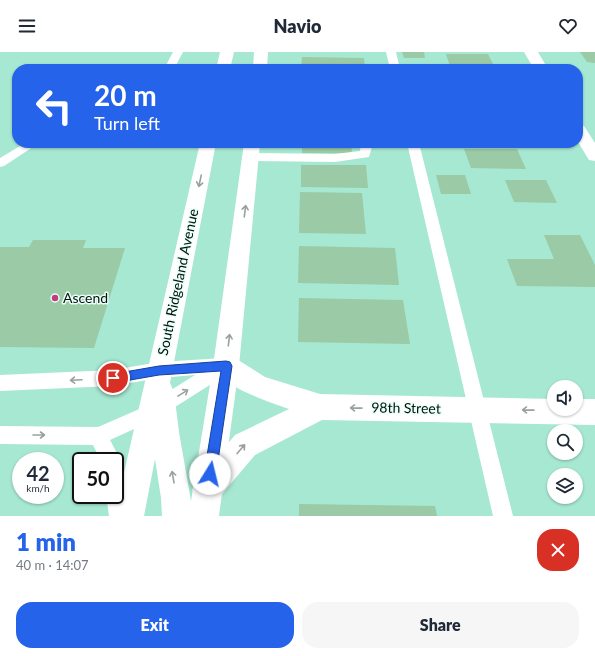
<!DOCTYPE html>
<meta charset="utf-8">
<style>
:root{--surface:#fff;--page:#f6f6f7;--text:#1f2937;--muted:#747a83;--accent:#2563eb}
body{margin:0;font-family:Lato,sans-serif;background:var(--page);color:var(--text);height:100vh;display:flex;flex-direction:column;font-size:15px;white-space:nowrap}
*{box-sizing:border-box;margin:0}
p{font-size:13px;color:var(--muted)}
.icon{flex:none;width:22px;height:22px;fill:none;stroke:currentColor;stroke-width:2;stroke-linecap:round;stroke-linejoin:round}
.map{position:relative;height:464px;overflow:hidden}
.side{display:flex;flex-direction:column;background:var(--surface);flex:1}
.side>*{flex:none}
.guide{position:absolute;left:12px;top:12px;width:571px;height:84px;border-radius:16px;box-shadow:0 1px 3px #0004;background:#2563eb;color:#fff;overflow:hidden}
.buttons{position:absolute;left:547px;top:328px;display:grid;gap:8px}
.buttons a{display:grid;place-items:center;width:36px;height:36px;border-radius:50%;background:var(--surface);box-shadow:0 1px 3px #0004;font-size:20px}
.speed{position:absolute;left:12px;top:400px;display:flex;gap:8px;font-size:20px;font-weight:700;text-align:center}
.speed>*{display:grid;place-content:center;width:52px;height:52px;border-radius:50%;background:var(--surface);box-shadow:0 1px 3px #0004;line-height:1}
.speed small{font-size:10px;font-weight:400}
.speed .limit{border:2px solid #111;border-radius:6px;background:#fff;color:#111}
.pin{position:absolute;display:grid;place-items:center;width:34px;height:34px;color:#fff;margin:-17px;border:2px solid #fff;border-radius:50%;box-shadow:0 1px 4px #0007}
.me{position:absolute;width:44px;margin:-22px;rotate:9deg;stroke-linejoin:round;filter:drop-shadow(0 0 3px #0008)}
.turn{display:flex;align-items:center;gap:14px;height:84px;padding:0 16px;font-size:18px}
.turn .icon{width:52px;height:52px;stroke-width:2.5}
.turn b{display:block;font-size:28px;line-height:34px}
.round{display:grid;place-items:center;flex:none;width:42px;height:42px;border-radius:16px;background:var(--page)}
.headline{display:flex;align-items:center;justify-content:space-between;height:68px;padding:0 16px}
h1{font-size:24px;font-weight:800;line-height:30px;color:var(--accent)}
.cta{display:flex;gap:8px;margin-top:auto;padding:8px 16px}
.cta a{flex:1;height:46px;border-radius:16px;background:var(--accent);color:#fff;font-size:16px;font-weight:800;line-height:46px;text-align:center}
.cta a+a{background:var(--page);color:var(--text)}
header{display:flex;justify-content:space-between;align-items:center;height:52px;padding:0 16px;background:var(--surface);font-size:18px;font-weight:800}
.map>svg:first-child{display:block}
.building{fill:#9acaa6}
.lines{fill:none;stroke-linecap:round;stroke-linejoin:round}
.service{fill:#fff;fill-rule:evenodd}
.minor{fill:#fff;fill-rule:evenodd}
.secondary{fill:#fff;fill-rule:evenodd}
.oneway{stroke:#99a19f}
.route{fill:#2563eb;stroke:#184099}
.poi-dot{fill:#c13d81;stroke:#ebfef7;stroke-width:1.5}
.labels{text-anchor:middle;stroke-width:3;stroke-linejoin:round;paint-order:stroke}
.street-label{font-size:14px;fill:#00150e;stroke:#ebfef7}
.poi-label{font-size:14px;fill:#00150e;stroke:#ebfef7;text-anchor:start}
</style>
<header><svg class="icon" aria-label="menu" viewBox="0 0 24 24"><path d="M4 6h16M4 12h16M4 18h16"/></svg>Navio<svg class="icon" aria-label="heart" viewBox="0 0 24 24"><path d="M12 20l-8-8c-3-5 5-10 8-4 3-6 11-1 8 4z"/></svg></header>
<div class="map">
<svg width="595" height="464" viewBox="0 0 595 464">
<rect width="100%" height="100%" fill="#a6e8d2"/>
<path class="building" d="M 402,0 L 424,0 L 425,6 L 404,6 Z
M 580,0 L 595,0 L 595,11 L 587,10 Z
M 446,2 L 488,2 L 494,14 L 450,14 Z
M 302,5 L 364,6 L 365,17 L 301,17 Z
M 302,91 L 351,91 L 352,101 L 302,101 Z
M 464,97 L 517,97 L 526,117 L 471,116 Z
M 301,113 L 366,113 L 368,136 L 301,135 Z
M 436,123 L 465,123 L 471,142 L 441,142 Z
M 505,128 L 546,128 L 557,151 L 514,150 Z
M 300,140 L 362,141 L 366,182 L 299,181 Z
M 544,183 L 580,183 L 595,213 L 595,235 L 517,234 L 507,207 L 554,207 Z
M 33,188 L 86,188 L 83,196 L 125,196 L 94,296 L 0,295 L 0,195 L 29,195 Z
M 299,194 L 395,196 L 399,233 L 298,231 Z
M 299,246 L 403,248 L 410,292 L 298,290 Z
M 299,452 L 435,454 L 437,464 L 299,464 Z"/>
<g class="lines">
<path class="service" d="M 173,0 L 183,0 L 174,17 L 164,17 Z
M 386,0 L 396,0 L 400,17 L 390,17 Z
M 25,91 L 39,91 L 4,114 L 0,115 L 0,106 Z
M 361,91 L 373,91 L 369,105 L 335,110 L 251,109 L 247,108 L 245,105 L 247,102 L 251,101 L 335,102 L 360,99 Z
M 407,91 L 419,91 L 513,464 L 493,464 Z
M 224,306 L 232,309 L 235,314 L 232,319 L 156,367 L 110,388 L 121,409 L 118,416 L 115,417 L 115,409 L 101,409 L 93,393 L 0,392 L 0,374 L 98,375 L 144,355 L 195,323 L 159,326 L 113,334 L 0,339 L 0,323 L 113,318 L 159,310 Z
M 115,427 L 122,430 L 125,437 L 129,464 L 109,464 L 106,443 L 115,443 Z"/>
<path class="minor" d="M 524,0 L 538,0 L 548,17 L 534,17 Z
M 578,72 L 584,74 L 595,91 L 595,109 L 589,108 L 578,90 Z
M 226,303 L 235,306 L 265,325 L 320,342 L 554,347 L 554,357 L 576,357 L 576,347 L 595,347 L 595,373 L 322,368 L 255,403 L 217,448 L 207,453 L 197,448 L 192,438 L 197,428 L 235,383 L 289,357 C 267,349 224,336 213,314 L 217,306 Z"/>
<path class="secondary" d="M 220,0 L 234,0 L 230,17 L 216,17 Z
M 254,0 L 268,0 L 267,17 L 253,17 Z
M 200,91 L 216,91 L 170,331 L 174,340 L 179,380 L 191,449 L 213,314 L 244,91 L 260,91 L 239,314 L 219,464 L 162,464 L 161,446 L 155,407 L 144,464 L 114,464 Z"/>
</g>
<defs><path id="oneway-shaft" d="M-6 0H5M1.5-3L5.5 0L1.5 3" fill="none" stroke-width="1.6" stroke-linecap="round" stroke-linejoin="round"/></defs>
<g class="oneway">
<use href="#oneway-shaft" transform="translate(200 129) rotate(102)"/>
<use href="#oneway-shaft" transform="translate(245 159) rotate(-83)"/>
<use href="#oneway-shaft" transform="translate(229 288) rotate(-83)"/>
<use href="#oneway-shaft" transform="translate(76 328) rotate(177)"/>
<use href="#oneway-shaft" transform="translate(183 341) rotate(-32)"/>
<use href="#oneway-shaft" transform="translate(356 356) rotate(-179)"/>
<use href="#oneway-shaft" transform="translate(528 358) rotate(-179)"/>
<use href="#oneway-shaft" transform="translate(39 383)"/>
<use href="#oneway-shaft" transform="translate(241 397) rotate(-49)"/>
<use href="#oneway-shaft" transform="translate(173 425) rotate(-100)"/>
</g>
<path class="route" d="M 226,309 L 230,310 L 232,314 L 216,422 L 214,427 L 210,428 L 205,427 L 204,422 L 221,319 L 159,323 L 113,331 L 109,330 L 108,326 L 109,323 L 113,322 L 159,314 Z"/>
<circle class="poi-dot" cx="55" cy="246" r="4"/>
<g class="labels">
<g class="street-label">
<text transform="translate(178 230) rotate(-78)" y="5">South Ridgeland Avenue</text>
<text transform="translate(406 356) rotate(1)" y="5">98th Street</text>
</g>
<g class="poi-label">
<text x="63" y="251">Ascend</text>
</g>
</g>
</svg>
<div class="buttons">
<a><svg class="icon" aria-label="sound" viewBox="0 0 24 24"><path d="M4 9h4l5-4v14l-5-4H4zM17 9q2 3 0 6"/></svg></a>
<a><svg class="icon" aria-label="search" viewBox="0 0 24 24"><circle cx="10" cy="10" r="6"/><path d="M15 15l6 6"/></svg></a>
<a><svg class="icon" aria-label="layers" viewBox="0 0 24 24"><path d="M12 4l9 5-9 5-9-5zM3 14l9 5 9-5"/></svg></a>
</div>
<div class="speed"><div>42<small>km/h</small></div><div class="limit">50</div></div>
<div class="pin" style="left:113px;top:326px;background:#d93025"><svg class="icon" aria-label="arrive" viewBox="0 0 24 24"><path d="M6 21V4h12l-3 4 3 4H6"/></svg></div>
<svg class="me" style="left:210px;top:422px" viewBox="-20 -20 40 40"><circle r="19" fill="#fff"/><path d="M0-13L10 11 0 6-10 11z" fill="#2563eb"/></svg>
<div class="guide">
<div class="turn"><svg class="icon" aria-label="left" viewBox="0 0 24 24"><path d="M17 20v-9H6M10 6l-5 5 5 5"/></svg><div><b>20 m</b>Turn left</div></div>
</div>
</div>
<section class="side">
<div class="headline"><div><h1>1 min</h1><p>40 m · 14:07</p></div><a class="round" style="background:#d93025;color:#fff"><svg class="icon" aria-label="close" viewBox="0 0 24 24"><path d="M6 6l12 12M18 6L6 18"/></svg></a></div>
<div class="cta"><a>Exit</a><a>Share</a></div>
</section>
